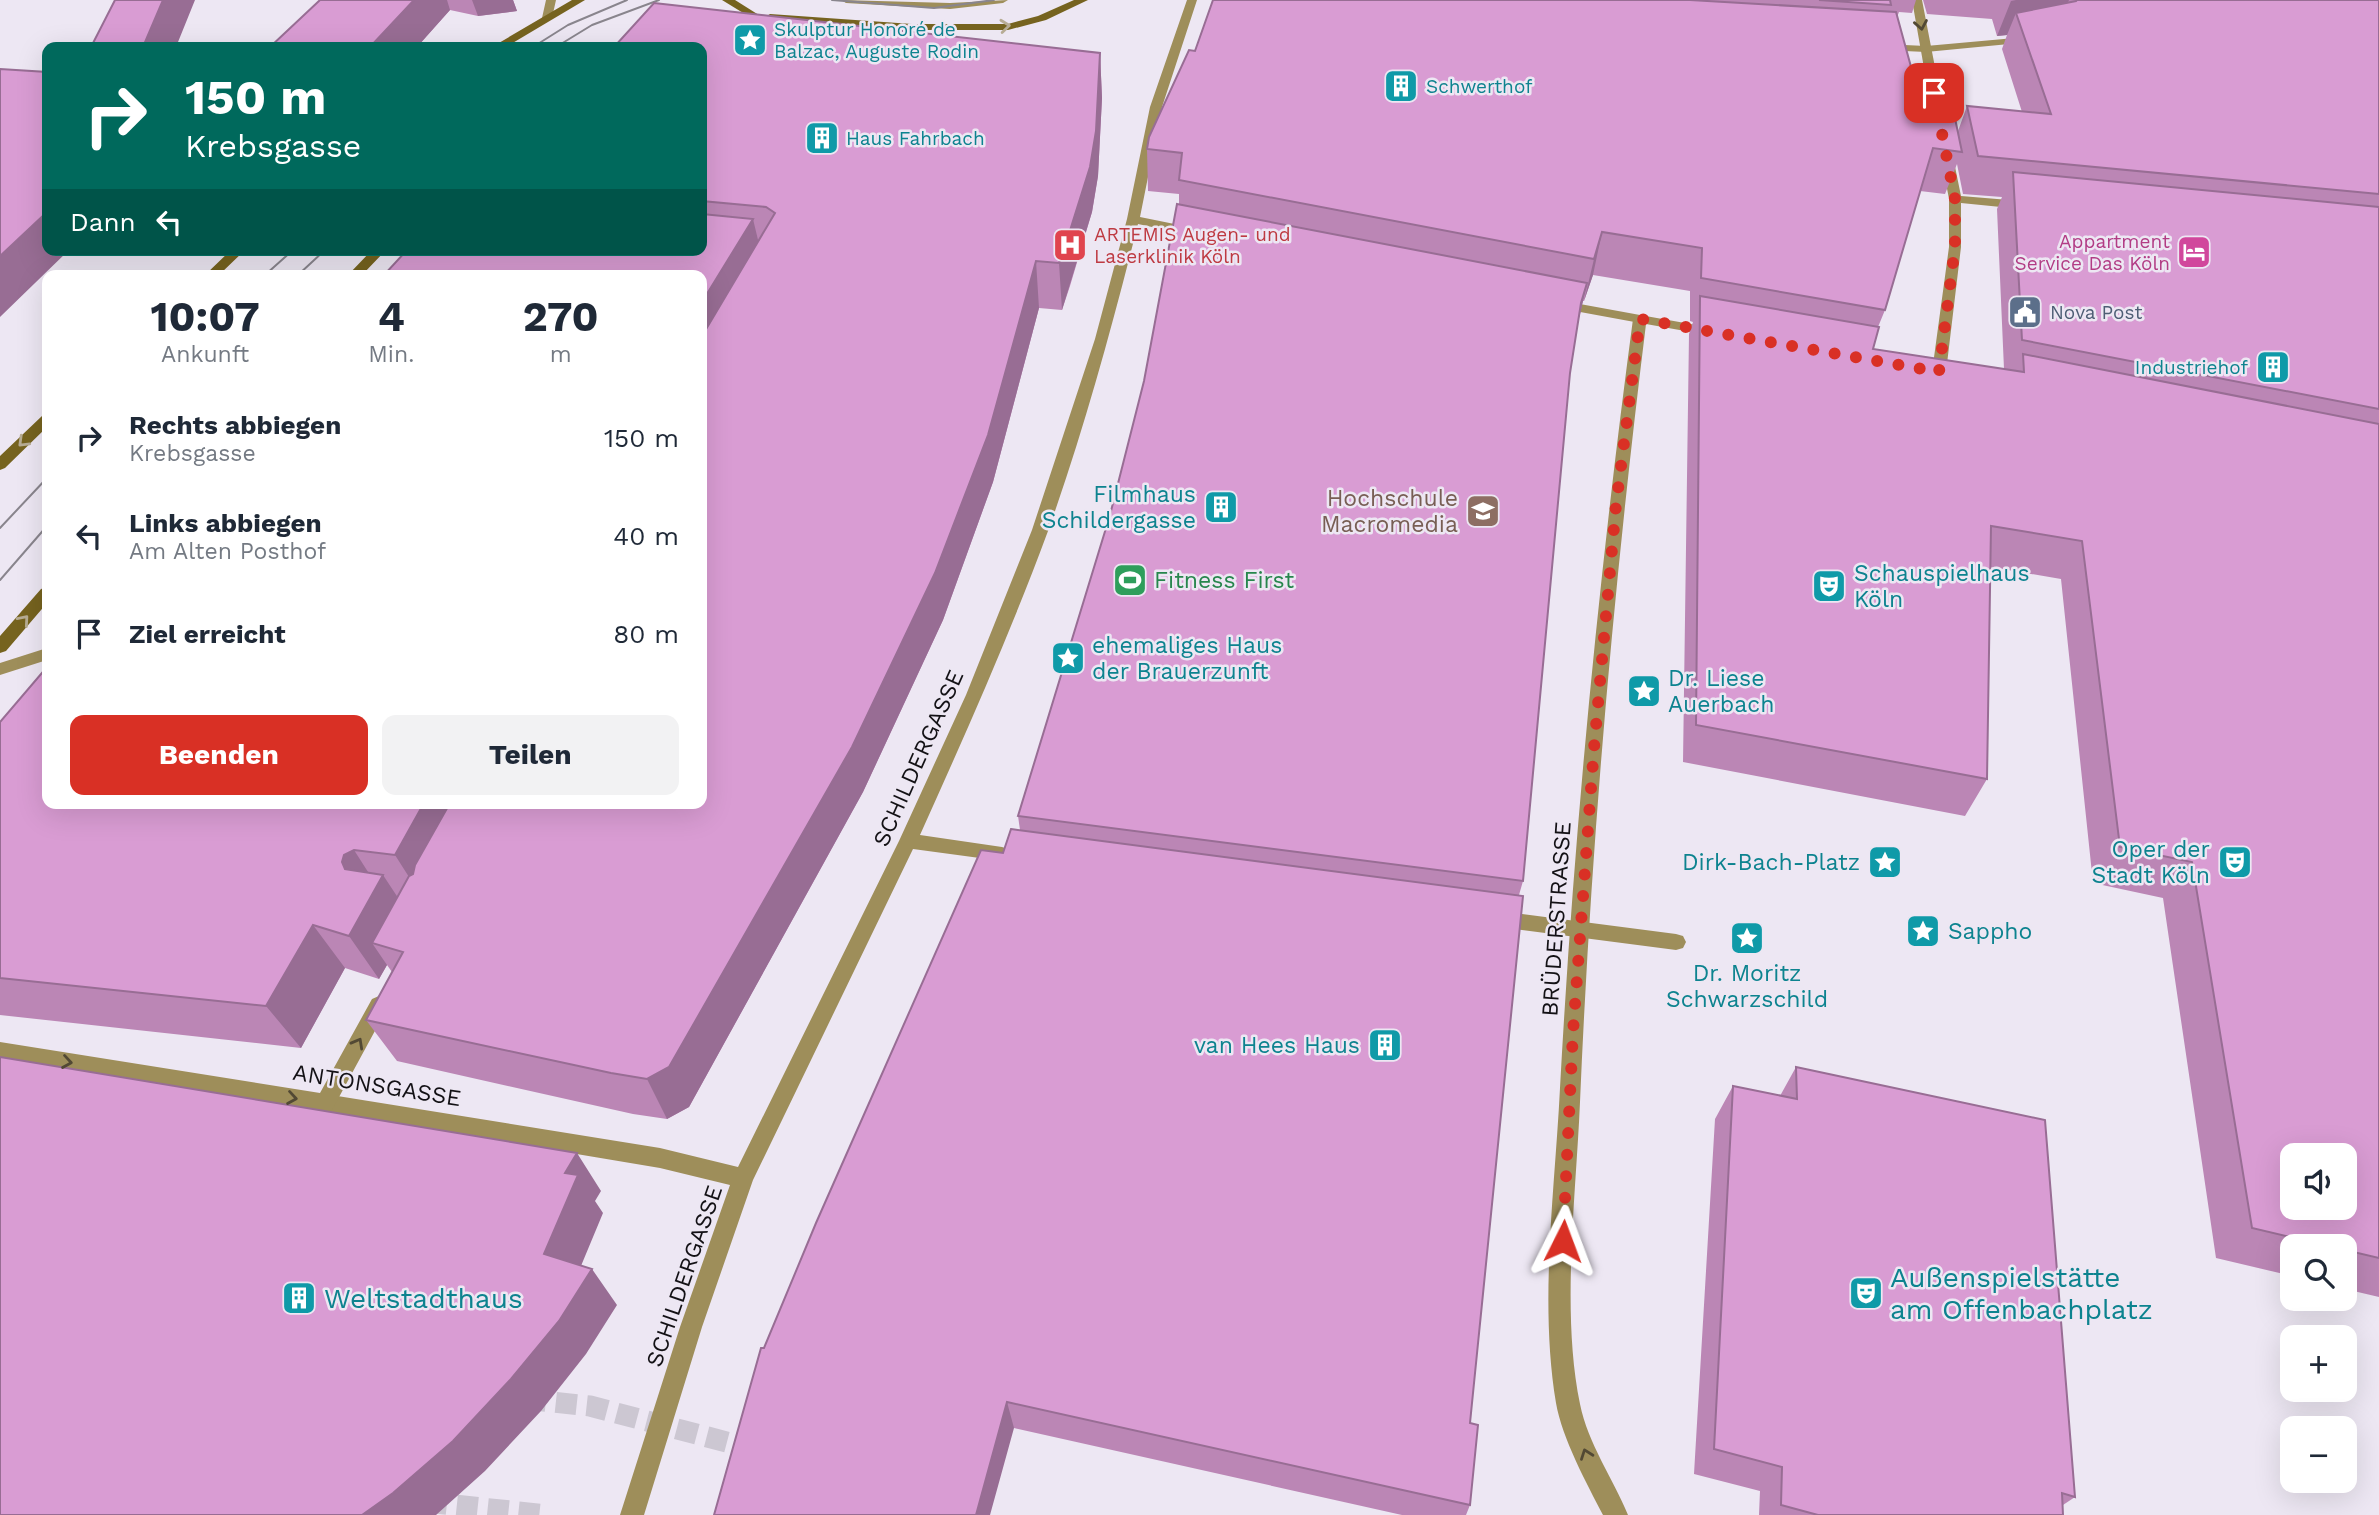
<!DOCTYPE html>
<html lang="de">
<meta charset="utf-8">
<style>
:root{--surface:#fff;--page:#f2f2f3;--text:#1f2937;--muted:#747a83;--accent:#d93025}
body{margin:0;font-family:"Work Sans",sans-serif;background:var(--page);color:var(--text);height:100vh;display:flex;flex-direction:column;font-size:26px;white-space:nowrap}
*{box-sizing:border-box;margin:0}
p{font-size:23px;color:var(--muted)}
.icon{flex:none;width:38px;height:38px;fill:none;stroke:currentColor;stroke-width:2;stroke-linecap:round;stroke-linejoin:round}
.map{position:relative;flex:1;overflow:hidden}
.details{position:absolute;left:42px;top:270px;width:665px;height:539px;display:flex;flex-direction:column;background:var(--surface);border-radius:14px;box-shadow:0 7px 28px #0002}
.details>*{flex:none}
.hud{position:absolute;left:42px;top:42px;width:665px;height:214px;border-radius:14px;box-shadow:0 7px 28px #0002;background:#00695c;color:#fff;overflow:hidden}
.fabs{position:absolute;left:2280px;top:1143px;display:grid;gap:14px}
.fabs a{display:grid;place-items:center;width:77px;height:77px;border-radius:14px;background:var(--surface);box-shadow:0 7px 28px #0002;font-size:35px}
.pin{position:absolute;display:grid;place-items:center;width:60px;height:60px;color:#fff;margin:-30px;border-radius:14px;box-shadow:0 4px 10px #0006}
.me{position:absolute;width:77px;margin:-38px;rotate:3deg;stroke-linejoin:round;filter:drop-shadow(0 0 5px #0008)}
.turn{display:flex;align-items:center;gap:24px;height:147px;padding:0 28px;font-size:32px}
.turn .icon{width:91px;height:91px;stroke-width:2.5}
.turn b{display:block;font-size:49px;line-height:60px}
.then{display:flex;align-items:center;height:66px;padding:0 28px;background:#0003;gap:14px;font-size:26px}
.eta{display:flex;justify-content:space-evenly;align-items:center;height:119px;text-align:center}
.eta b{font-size:42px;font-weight:700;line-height:49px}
.button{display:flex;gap:14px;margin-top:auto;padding:14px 28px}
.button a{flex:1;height:80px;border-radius:14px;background:var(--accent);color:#fff;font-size:28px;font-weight:700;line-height:80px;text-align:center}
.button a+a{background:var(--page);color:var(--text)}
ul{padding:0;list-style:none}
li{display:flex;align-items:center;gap:21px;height:98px;padding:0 28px}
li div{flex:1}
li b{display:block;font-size:26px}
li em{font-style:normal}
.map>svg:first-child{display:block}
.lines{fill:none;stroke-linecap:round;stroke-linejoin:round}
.secondary-tunnel{stroke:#ccc7d2;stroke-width:21;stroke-dasharray:21 10;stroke-linecap:butt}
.primary-tunnel{stroke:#ccc7d2;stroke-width:21;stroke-dasharray:21 10;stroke-linecap:butt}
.service{fill:#9e8e5a;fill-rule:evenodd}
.pedestrian{fill:#9e8e5a;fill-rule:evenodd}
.minor{fill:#9e8e5a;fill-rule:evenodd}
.secondary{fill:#76631f;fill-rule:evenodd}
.tram{stroke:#89858d;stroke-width:2}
.wall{fill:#bb86b5;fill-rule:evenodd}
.shaded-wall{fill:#986d94}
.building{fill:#d99cd3;stroke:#986d94;stroke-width:2;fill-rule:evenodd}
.oneway{stroke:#524934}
.oneway2{stroke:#b7ac94}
.route{stroke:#d93025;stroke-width:12;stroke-dasharray:0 21.6}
.labels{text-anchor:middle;stroke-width:5;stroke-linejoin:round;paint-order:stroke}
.far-culture-label{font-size:19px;fill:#0d838f;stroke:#ede7f3;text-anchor:start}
.far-health-label{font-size:19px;fill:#be3a42;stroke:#ede7f3;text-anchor:start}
.far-hotel-label{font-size:19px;fill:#b23c85;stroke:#ede7f3;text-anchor:end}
.far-service-label{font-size:19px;fill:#4e5e75;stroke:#ede7f3;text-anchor:start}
.culture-label{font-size:23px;fill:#0d838f;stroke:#ede7f3;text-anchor:end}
.education-label{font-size:23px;fill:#785e54;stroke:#ede7f3;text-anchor:end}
.leisure-label{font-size:23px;fill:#27864d;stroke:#ede7f3;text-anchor:start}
.street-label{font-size:23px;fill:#131115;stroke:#ede7f3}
.near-culture-label{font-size:28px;fill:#0d838f;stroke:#ede7f3;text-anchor:start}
</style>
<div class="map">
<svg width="2379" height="1515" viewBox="0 0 2379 1515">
<rect width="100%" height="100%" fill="#ede7f3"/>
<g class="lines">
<path class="secondary-tunnel" d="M 525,1399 L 590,1406 L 757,1450"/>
<path class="primary-tunnel" d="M 426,1502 L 548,1515"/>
<path class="service" d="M 841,0 L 950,3 L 1008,0 L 1003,3 L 950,9 L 846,3 Z
M 47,648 L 47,660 L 0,675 L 0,663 Z"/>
<path class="pedestrian" d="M 1187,0 L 1197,0 L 1162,107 L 1140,217 L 1199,229 L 1200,232 L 1194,236 L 1138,224 C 1112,327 1084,430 1048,531 C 1010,634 965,735 920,835 L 1002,847 L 1008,849 L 1011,854 L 1008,859 L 1002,861 L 913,849 L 753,1180 L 702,1327 L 644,1515 L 620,1515 L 680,1327 L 730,1185 L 660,1168 L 325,1112 L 318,1110 L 315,1103 L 318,1096 L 325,1094 L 660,1148 L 738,1167 L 899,841 L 966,695 L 1032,530 L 1095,339 L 1127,219 L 1150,107 Z
M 2026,37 L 2031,40 L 2030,42 L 1926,52 L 1883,50 L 1877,47 L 1883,44 L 1926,46 Z
M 1558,300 L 1640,315 L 1647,319 L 1640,323 L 1553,307 L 1551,304 Z
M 1498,911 L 1676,934 L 1683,936 L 1686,942 L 1683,948 L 1676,950 L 1498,927 L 1491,925 L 1489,919 L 1491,913 Z"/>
<path class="minor" d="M 546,0 L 556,0 L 552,18 L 547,21 L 542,18 Z
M 1912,0 L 1922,0 L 1945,119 L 1939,123 L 1933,119 Z
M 1947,153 L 1953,157 L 1961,196 L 2021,201 L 2027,205 L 2021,209 L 1961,203 L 1961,247 L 1946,372 L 1939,376 L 1932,372 L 1949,247 L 1949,199 L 1941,157 Z
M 1640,315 L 1713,328 L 1720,332 L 1713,336 L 1646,324 C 1614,582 1591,842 1580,1102 C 1576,1196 1561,1313 1580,1404 C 1588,1444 1613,1478 1628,1515 L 1603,1515 C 1587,1484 1562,1438 1556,1403 C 1539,1301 1555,1190 1560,1088 C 1574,831 1599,574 1633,319 Z
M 379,996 L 386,999 L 389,1005 L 332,1110 L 325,1112 L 0,1060 L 0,1042 L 320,1093 L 372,999 Z"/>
<path class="secondary" d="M 572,0 L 585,0 L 506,47 L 492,47 Z
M 722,0 L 735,0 L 762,17 L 753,19 Z
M 1074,0 L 1088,0 L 1046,20 L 1008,30 L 912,30 L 770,20 L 765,17 L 770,14 L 912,24 L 1008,24 L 1038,16 Z
M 231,250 L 245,250 L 219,275 L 205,275 Z
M 372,250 L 386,250 L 362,275 L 348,275 Z
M 47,415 L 47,427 L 5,468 L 0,470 L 0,456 L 42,416 Z
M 47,587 L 47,603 L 6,651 L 0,653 L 0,636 L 41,589 Z"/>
<path class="tram" d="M 832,0 L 934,8 L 994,0
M 533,47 L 568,25 L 627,0
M 556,47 L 592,25 L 659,0
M 265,275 L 293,250
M 298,275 L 325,250
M 0,528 L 47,478
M 0,580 L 47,526"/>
</g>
<path class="wall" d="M 320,0 L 513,0 L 517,11 L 478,16 L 450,10 L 417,47 L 270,47 Z
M 1213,0 L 1916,0 L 1912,13 L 1899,12 L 1897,17 L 1919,96 L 1958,131 L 1967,106 L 2022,112 L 2002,49 L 2007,35 L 1997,36 L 1992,19 L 1927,14 L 1923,0 L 2379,0 L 2379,1297 L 2345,1289 L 2345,1246 L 2292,1246 L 2292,1276 L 2216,1258 L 2163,898 L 2093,883 L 2061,579 L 1990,567 L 1987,779 L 1965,816 L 1683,762 L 1689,334 L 1693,322 L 1690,321 L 1690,291 L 1593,275 L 1584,301 L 1583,301 L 1578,322 L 1570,373 L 1523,881 L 1519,895 L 1470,1423 L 1470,1505 L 1466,1515 L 1402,1515 L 1014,1428 L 764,1348 L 1003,853 L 1020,830 L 1018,816 L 1110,515 L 1144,381 L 1179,204 L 1179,194 L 1148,191 L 1147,149 L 1195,51 ZM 1957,164 L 1963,194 L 2002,197 L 1997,209 L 2004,369 L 1873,349 L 1878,327 L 1885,310 L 1920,191 L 1945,194 Z
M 702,47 L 1100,53 L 1102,98 L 1098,176 L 1092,212 L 1070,286 L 1062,310 L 1039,308 L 993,482 L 943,620 L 863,792 L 689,1107 L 667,1119 L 633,1114 L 397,1061 L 366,1020 L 392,972 L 387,965 L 379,979 L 345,968 L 301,1048 L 0,1015 L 0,722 L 47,803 L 702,803 Z
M 1796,1067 L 2075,1497 L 2063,1505 L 2063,1515 L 1759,1515 L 1760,1491 L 1694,1474 L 1715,1119 L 1733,1086 L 1780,1096 Z"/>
<path class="shaded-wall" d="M 163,0 L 195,0 L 176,47 L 143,47 Z
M 414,0 L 447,0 L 450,10 L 417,47 L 370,47 Z
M 472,0 L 513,0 L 517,11 L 478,16 Z
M 2016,0 L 2069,0 L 2057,29 L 2016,13 L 2007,35 L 1997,36 L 2011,1 Z
M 1100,53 L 1102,98 L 1098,176 L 1092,212 L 1062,310 L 1059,263 Z
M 47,212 L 47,250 L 69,250 L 0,317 L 0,256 Z
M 753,219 L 764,265 L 702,370 L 702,302 Z
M 1602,232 L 1593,275 L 1584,301 L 1594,259 Z
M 1036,261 L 1039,308 L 993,482 L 943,620 L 863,792 L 689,1107 L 667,1119 L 647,1079 Z
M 1587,283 L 1580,314 L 1574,334 L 1581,303 Z
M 424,803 L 475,803 L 423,899 L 395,855 Z
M 354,850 L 377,886 L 383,875 L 412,919 L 372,943 L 387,965 L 379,979 L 349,936 L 345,869 L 342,862 L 344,855 Z
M 313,925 L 345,968 L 301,1048 L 266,1006 Z
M 577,1153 L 601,1191 L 595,1201 L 603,1213 L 571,1290 L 544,1254 L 565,1173 Z
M 592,1269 L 617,1305 L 586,1354 L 541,1411 L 485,1471 L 436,1515 L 362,1515 Z
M 1007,1402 L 1014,1428 L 990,1515 L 976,1515 Z"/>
<path class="building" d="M 115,0 L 163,0 L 143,47 L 91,47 Z
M 320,0 L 414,0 L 370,47 L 270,47 Z
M 1213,0 L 1690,0 L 1896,12 L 1919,96 L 1951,99 L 1962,152 L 1933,148 L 1885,310 L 1701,278 L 1702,248 L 1602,232 L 1594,259 L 1179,180 L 1182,153 L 1147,149 L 1149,137 L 1189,50 L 1195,51 Z
M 1819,0 L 1890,0 L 1891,5 Z
M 2077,0 L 2379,0 L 2379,194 L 1978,156 L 1967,106 L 2051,114 L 2016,13 L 2076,1 Z
M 654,3 L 1100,53 L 1096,131 L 1090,167 L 1067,240 L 1059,263 L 1036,261 L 988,435 L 935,573 L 852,747 L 669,1067 L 647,1079 L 611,1073 L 366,1020 L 403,952 L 372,943 L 409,876 L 413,874 L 415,865 L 450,803 L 702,803 L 702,336 L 775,213 L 766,207 L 702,201 L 702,47 L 614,47 Z
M 0,69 L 47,72 L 47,212 L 0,256 Z
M 2013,172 L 2379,207 L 2379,409 L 2022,340 Z
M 1177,204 L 1587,283 L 1581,303 L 1570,373 L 1523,881 L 1018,816 L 1110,515 L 1144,381 Z
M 702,214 L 753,219 L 702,302 L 702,275 L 384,275 L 407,250 L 702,250 Z
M 1700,296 L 1879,327 L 1873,349 L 2024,372 L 2023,354 L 2379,424 L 2379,1258 L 2345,1250 L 2345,1246 L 2328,1246 L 2252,1228 L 2192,862 L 2120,847 L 2082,541 L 1991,526 L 1987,779 L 1696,725 ZM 2292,1155 L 2345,1155 L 2345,1208 L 2292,1208 Z
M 47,667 L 47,803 L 424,803 L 395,855 L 354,850 L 344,855 L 342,862 L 345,869 L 383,875 L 349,936 L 313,925 L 266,1006 L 0,978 L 0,722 Z
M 1011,829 L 1523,896 L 1470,1423 L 1478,1425 L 1470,1505 L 1007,1402 L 976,1515 L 714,1515 L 761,1348 L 764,1348 L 816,1223 L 981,850 L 1003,853 Z
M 0,1057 L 577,1153 L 565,1173 L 578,1175 L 544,1254 L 592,1269 L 559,1321 L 511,1379 L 453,1441 L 393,1493 L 362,1515 L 0,1515 Z
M 1796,1067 L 2045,1120 L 2075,1497 L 2062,1493 L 2063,1515 L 1818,1515 L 1781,1505 L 1782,1467 L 1714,1449 L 1733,1086 L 1797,1099 Z"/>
<defs><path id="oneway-chevron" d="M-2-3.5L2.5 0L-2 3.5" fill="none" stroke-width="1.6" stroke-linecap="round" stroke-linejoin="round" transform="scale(1.75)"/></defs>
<g class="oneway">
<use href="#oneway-chevron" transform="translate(1921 25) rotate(80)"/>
<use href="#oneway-chevron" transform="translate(358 1043) rotate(-61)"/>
<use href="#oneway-chevron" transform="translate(67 1062) rotate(9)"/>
<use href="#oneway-chevron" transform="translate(292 1098) rotate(9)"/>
<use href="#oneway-chevron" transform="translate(1586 1454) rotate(-110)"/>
</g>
<g class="oneway2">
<use href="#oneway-chevron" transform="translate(1005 26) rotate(-6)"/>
<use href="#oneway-chevron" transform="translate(23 442) rotate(136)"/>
<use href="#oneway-chevron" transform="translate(24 620) rotate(-49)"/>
</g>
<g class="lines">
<path class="route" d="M 1563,1241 L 1573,1032 L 1594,748 L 1616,505 L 1640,319 L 1939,372 L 1955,247 L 1955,199 L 1934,93"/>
</g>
<defs>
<g id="sight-square" transform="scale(1.75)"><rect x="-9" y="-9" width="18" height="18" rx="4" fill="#0f9aa8" stroke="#ede7f3"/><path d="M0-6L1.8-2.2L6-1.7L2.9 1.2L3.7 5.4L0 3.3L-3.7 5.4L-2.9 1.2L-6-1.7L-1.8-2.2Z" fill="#fff"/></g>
<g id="building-square" transform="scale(1.75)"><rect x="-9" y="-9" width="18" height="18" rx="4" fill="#0f9aa8" stroke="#ede7f3"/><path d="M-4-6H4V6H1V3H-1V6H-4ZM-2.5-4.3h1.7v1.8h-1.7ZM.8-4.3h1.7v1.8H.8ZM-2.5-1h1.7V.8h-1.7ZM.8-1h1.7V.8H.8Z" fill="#fff"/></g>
<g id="hospital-square" transform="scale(1.75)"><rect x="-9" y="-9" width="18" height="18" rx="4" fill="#e0444e" stroke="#ede7f3"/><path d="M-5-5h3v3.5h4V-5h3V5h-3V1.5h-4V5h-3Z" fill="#fff"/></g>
<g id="hotel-square" transform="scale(1.75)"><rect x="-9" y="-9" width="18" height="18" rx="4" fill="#d1479c" stroke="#ede7f3"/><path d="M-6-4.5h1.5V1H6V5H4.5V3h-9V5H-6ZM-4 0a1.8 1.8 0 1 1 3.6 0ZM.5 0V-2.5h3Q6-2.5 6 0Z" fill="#fff"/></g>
<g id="civic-square" transform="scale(1.75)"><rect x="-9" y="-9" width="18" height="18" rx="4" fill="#5c6f8a" stroke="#ede7f3"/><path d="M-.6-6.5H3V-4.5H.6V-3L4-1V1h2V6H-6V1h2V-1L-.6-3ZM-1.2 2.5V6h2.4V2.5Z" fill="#fff"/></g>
<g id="university-square" transform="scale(1.75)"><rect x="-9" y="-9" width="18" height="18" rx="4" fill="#8d6e63" stroke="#ede7f3"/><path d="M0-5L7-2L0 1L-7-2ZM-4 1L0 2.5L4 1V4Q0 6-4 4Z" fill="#fff"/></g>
<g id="stadium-square" transform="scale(1.75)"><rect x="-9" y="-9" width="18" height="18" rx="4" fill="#2e9e5b" stroke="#ede7f3"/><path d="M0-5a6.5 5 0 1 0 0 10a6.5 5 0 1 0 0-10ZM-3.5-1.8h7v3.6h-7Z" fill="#fff"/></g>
<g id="theatre-square" transform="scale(1.75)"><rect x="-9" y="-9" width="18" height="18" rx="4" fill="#0f9aa8" stroke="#ede7f3"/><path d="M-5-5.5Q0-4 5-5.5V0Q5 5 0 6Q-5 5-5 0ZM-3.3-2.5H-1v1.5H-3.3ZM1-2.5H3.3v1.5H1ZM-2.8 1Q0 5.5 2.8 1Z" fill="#fff"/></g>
</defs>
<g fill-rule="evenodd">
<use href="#sight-square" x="750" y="40"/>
<use href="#building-square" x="1401" y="86"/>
<use href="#building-square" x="822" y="138"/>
<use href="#hospital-square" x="1070" y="245"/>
<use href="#hotel-square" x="2194" y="252"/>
<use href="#civic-square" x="2025" y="312"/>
<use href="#building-square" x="2273" y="367"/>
<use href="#building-square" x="1221" y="507"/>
<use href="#university-square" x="1483" y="511"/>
<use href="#stadium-square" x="1130" y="580"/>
<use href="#theatre-square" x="1829" y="586"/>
<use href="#sight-square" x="1068" y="658"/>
<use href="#sight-square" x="1644" y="691"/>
<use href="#sight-square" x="1885" y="862"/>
<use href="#theatre-square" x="2235" y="862"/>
<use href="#sight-square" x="1923" y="931"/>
<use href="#sight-square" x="1747" y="938"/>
<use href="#building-square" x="1385" y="1045"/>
<use href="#theatre-square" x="1866" y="1293"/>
<use href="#building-square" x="299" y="1298"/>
</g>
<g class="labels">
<g class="far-culture-label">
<text x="774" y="36">Skulptur Honoré de<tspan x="774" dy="22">Balzac, Auguste Rodin</tspan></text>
<text x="1426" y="93">Schwerthof</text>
<text x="846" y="145">Haus Fahrbach</text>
<text x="2248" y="374" text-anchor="end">Industriehof</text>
</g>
<g class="far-health-label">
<text x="1094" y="241">ARTEMIS Augen- und<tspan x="1094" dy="22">Laserklinik Köln</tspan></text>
</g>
<g class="far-hotel-label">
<text x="2170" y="248">Appartment<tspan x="2170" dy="22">Service Das Köln</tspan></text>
</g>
<g class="far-service-label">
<text x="2050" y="319">Nova Post</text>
</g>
<g class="culture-label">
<text x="1196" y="502">Filmhaus<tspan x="1196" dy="26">Schildergasse</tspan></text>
<text x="1854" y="581" text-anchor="start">Schauspielhaus<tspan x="1854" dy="26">Köln</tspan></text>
<text x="1092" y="653" text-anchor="start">ehemaliges Haus<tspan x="1092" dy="26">der Brauerzunft</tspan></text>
<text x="1668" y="686" text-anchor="start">Dr. Liese<tspan x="1668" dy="26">Auerbach</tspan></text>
<text x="2210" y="857">Oper der<tspan x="2210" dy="26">Stadt Köln</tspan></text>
<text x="1860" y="870">Dirk-Bach-Platz</text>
<text x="1948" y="939" text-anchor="start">Sappho</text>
<text x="1747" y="981" text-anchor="middle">Dr. Moritz<tspan x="1747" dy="26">Schwarzschild</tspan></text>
<text x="1360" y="1053">van Hees Haus</text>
</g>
<g class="education-label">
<text x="1458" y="506">Hochschule<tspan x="1458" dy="26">Macromedia</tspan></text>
</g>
<g class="leisure-label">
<text x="1154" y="588">Fitness First</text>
</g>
<g class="street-label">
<text transform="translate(918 758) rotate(-66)" y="8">SCHILDERGASSE</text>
<text transform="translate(1556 919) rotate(-86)" y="8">BRÜDERSTRASSE</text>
<text transform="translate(377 1085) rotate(9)" y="8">ANTONSGASSE</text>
<text transform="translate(684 1276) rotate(-71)" y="8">SCHILDERGASSE</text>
</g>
<g class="near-culture-label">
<text x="1890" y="1287">Außenspielstätte<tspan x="1890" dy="32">am Offenbachplatz</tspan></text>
<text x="324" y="1308">Weltstadthaus</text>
</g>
</g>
</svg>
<div class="fabs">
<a><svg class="icon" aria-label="sound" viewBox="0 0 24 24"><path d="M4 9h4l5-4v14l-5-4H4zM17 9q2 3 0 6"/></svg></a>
<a><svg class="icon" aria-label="search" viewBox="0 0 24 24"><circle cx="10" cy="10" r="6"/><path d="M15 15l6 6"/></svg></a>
<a>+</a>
<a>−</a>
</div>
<div class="pin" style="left:1934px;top:93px;background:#d93025"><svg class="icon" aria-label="arrive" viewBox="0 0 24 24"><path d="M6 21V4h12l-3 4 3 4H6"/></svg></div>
<svg class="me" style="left:1563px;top:1241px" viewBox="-20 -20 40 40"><path d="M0-17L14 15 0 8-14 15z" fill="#d93025" stroke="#fff" stroke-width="4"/></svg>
<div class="hud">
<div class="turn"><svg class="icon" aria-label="right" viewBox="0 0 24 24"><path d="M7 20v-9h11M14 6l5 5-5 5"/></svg><div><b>150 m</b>Krebsgasse</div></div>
<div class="then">Dann<svg class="icon" aria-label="left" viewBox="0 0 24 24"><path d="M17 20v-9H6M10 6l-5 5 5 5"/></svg></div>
</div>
<section class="details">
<div class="eta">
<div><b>10:07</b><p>Ankunft</p></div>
<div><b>4</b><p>Min.</p></div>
<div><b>270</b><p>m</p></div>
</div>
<ul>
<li><svg class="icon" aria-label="right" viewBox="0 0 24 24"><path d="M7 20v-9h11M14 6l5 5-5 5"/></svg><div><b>Rechts abbiegen</b><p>Krebsgasse</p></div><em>150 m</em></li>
<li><svg class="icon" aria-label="left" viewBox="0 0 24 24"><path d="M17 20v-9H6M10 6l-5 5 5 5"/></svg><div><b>Links abbiegen</b><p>Am Alten Posthof</p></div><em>40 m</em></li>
<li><svg class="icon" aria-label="arrive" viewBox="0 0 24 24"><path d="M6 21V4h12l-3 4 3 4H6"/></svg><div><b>Ziel erreicht</b></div><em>80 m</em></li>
</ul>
<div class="button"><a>Beenden</a><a>Teilen</a></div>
</section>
</div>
